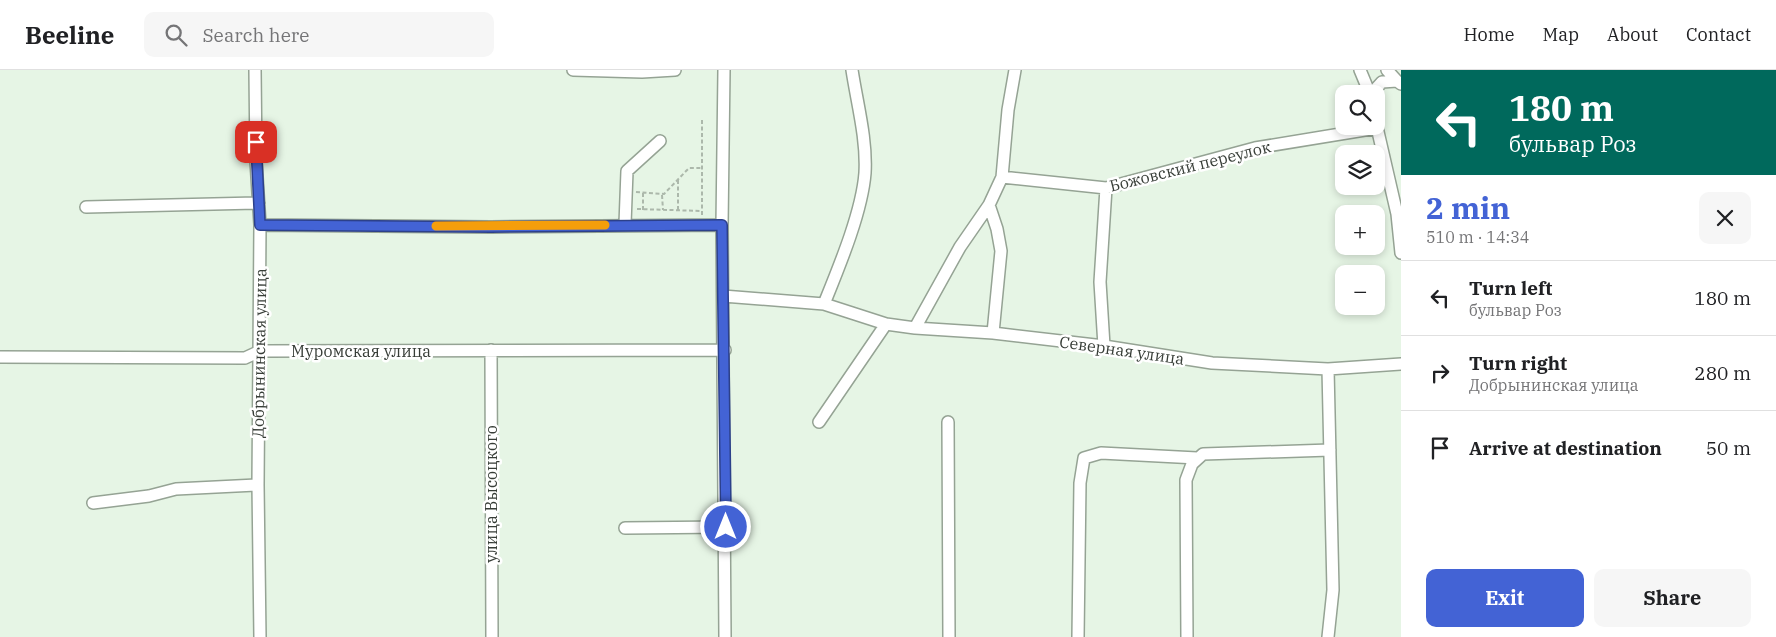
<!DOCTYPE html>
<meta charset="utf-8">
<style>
:root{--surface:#fff;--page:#f6f6f6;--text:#202124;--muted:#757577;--line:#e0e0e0;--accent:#4363d5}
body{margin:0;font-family:"IBM Plex Serif",serif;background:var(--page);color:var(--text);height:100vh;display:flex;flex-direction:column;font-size:19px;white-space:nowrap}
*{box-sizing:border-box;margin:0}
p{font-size:16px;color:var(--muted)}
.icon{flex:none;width:28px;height:28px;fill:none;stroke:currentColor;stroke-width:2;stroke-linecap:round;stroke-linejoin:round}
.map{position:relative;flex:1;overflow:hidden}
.panel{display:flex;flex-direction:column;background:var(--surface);width:375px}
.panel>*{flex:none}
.hud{background:#00695c;color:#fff;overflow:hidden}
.fabs{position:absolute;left:1335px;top:15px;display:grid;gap:10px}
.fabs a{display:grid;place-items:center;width:50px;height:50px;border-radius:10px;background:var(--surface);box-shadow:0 2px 8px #0003;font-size:25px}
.pin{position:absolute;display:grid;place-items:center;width:42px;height:42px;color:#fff;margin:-21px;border-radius:10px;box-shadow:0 2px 8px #0006}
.me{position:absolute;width:55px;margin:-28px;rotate:0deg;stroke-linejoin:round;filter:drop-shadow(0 0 4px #0008)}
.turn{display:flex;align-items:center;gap:18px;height:105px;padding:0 25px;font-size:22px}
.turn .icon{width:65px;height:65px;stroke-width:2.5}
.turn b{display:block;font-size:35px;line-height:42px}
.round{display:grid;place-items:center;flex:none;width:52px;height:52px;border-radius:10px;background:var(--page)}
.overview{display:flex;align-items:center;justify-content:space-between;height:85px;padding:0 25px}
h1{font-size:30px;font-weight:800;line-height:38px;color:var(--accent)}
.primary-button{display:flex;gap:10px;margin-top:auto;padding:10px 25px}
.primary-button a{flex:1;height:58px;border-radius:10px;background:var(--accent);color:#fff;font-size:20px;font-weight:800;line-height:58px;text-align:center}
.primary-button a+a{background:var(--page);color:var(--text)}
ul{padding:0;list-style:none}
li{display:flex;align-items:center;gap:15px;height:75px;padding:0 25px;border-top:1px solid var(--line)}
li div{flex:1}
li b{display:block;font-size:19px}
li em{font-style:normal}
header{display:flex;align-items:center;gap:30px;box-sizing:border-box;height:70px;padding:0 25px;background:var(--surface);border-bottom:1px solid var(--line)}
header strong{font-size:24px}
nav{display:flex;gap:28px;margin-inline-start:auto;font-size:18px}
.search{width:350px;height:45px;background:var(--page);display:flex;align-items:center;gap:12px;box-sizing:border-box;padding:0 18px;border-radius:10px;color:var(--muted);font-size:19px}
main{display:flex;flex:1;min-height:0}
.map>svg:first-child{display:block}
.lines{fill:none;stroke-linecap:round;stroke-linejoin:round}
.minor-casing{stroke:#95a394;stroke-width:14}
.path{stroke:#acb8ab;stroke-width:2;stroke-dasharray:4 2.5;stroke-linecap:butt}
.minor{stroke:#fff;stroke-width:11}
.route-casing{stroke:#2c408a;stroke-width:12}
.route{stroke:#4363d5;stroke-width:9}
.slow{stroke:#f59e0b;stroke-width:9}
.labels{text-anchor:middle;stroke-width:5;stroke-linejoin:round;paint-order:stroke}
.street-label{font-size:16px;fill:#373d37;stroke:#fff}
</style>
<header>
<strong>Beeline</strong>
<div class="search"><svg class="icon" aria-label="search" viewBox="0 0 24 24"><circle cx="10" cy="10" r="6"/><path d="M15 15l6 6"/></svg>Search here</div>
<nav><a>Home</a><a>Map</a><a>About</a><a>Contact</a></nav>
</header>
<main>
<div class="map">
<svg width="1401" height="567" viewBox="0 0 1401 567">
<rect width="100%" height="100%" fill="#e6f5e5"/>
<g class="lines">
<g class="minor-casing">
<path id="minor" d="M 255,0 L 256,91 L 260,155 L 258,415 L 260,567
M 573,0 L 642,2 L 675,0
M 724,0 L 722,155 L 725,567
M 1360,0 L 1370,24
M 1387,0 L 1397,11
M 1371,24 L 1382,12 L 1397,11 L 1401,14
M 1376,53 L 1397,144 L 1401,183
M 1002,107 L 1106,118 L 1255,78 L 1377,58
M 989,135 L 997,159 L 1001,181 L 993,263
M 86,137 L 259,133
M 625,154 L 627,101 L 660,71
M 260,155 L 491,157 L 722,155
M 723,226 L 824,234 L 886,254 L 915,258 L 960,177 L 989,135 L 1002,107 L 1008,40 L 1015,0
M 824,234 C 839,197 862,142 865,103 C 867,69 857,33 852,0
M 915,258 L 993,263 L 1104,276 L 1212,293 L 1328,299 L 1401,294
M 1104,276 L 1100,212 L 1106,118
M 491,280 L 492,567
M 0,287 L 245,288 L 260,281 L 725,280
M 819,352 L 886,254
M 948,352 L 949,567
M 93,433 L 149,426 L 176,419 L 258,415
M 625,458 L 726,457
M 1078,567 L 1080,413 L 1084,388 L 1101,383 L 1197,388
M 1187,567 L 1186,410 L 1192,394 L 1203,384 L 1330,380
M 1328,567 L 1333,520 L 1328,299"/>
</g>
<path class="path" d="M 636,122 L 664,124 L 689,98 L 702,98
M 662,125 L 663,140
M 637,139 L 702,141
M 643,140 L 643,123
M 678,140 L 678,110
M 702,145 L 702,48"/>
<use href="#minor" class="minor"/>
</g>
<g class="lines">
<g class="route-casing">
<path id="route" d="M 256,72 L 260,155 L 491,157 L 722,155 L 726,457"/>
</g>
<use href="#route" class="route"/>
<path class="slow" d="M 436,156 L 605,155"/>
</g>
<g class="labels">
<g class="street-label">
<text transform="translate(1190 96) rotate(-14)" y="6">Божовский переулок</text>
<text transform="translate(1122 280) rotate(8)" y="6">Северная улица</text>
<text x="361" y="287">Муромская улица</text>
<text transform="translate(259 283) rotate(-89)" y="6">Добрынинская улица</text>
<text transform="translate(491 424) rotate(-90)" y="6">улица Высоцкого</text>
</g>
</g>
</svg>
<div class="fabs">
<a><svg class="icon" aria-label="search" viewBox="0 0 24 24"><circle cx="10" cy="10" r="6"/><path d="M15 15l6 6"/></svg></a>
<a><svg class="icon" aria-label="layers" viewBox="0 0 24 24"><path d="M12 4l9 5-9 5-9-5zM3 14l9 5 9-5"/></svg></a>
<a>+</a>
<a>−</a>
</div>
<div class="pin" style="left:256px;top:72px;background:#d93025"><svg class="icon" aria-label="arrive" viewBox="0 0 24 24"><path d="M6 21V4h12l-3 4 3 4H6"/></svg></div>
<svg class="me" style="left:726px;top:457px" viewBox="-20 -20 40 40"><circle r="17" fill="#4363d5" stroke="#fff" stroke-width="3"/><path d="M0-11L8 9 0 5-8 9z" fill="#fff"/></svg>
</div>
<section class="panel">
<div class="hud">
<div class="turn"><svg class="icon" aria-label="left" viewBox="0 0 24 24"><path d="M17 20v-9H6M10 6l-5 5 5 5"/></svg><div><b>180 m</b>бульвар Роз</div></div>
</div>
<div class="overview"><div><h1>2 min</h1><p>510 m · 14:34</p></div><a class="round"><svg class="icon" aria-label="close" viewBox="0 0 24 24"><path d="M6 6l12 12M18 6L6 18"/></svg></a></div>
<ul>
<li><svg class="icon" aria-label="left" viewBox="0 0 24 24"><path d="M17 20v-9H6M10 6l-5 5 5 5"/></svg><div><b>Turn left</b><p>бульвар Роз</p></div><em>180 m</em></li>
<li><svg class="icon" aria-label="right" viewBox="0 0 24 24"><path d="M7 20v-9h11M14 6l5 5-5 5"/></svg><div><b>Turn right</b><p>Добрынинская улица</p></div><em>280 m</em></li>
<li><svg class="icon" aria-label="arrive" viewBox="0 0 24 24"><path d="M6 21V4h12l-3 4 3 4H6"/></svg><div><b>Arrive at destination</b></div><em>50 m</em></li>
</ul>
<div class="primary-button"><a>Exit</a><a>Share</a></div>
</section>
</main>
